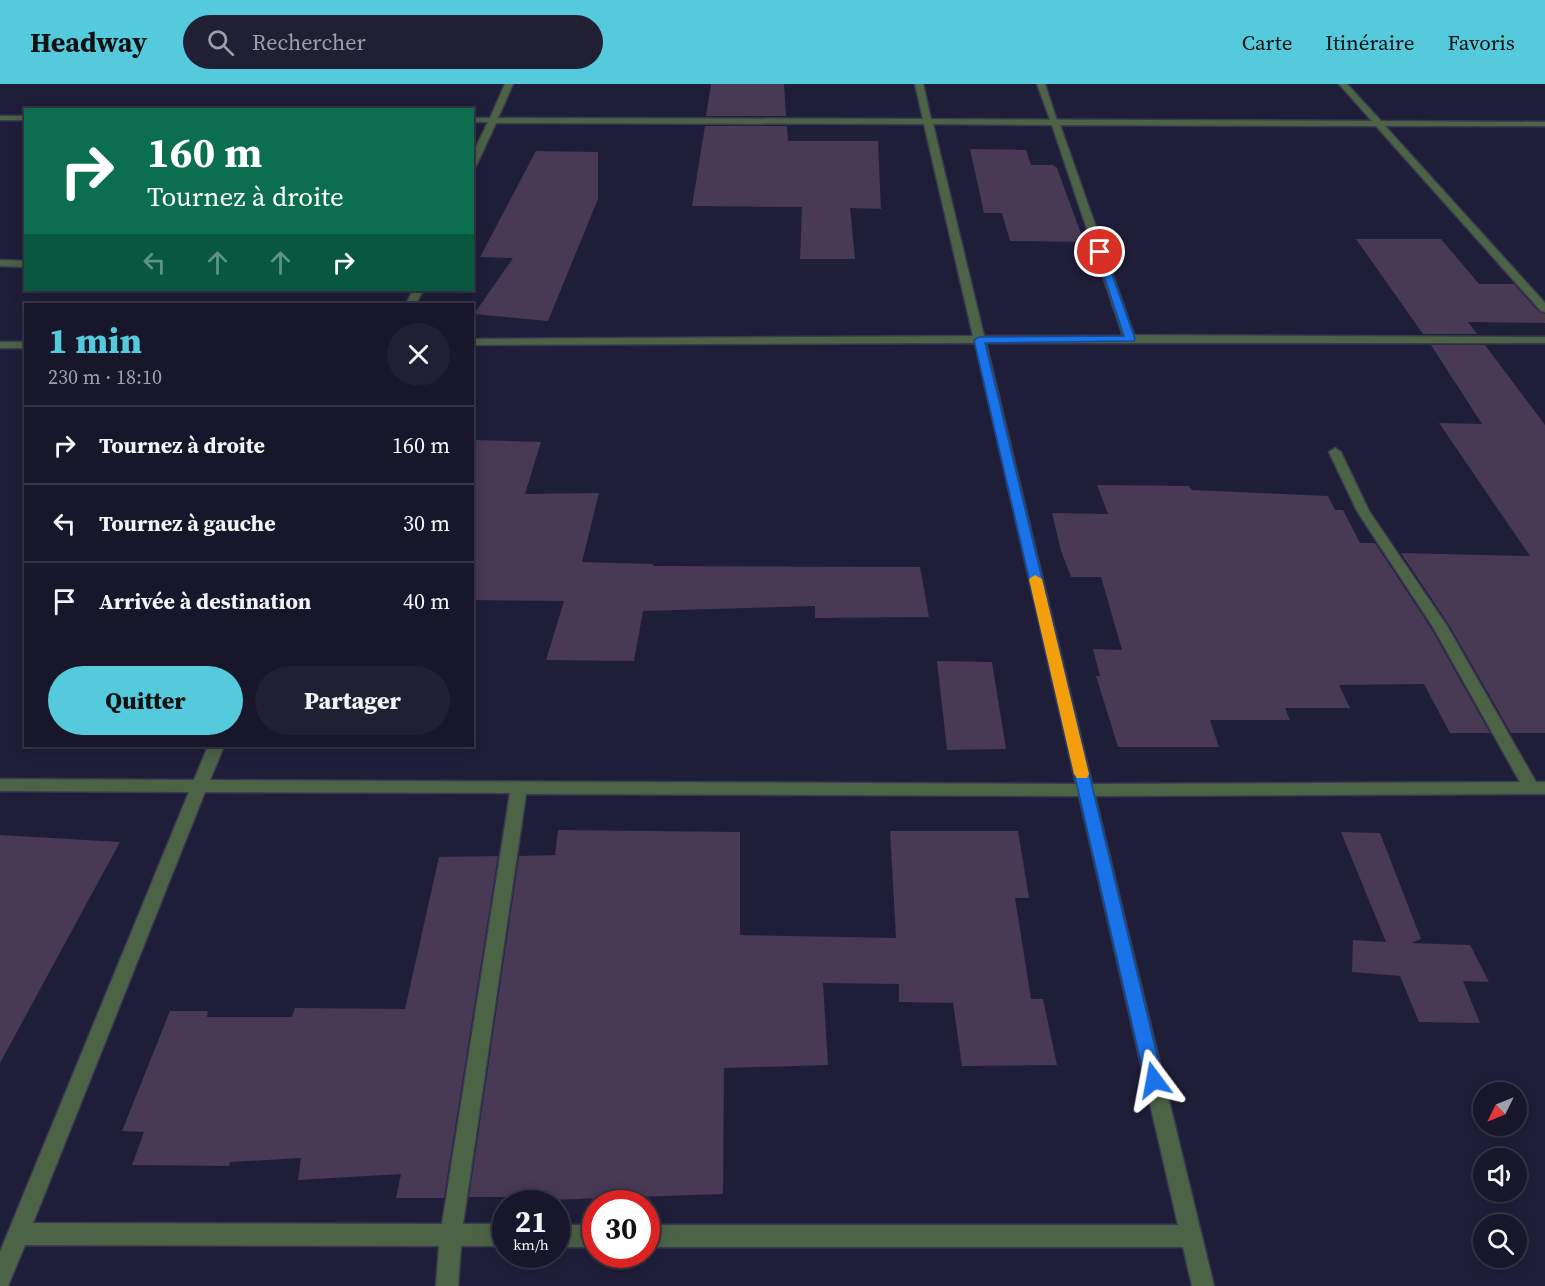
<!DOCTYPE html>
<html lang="fr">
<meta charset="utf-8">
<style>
:root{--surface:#17162b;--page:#201f33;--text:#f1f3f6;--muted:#9e9fa9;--line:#363547;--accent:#54cadc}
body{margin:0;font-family:"Source Serif 4",serif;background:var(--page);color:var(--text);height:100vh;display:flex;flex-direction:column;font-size:22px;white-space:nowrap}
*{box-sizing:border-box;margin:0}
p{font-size:20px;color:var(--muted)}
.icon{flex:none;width:33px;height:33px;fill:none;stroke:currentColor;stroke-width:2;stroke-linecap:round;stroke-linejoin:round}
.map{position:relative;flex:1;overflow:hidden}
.details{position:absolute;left:24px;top:219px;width:450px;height:444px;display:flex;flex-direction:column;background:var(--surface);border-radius:0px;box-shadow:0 3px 15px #0003,0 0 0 2px var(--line)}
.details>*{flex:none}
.top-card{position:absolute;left:24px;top:24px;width:450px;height:183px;border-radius:0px;box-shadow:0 3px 15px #0003,0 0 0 2px var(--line);background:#0b6e4f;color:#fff;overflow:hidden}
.needle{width:39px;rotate:227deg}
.controls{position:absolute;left:1473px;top:998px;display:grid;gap:12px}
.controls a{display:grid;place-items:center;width:54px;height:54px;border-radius:50%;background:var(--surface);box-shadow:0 3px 15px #0003,0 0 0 2px var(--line);font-size:30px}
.speed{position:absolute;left:492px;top:1106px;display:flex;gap:12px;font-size:30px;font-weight:700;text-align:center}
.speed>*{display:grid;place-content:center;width:78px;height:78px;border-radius:50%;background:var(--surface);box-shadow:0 3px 15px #0003,0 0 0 2px var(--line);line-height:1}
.speed small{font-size:15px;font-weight:400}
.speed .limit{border:9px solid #d22;background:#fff;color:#111}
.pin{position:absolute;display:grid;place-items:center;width:51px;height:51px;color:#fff;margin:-26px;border:3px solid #fff;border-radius:50%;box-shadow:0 2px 6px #0007}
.me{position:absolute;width:66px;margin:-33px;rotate:347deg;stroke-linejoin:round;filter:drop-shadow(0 0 4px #0008)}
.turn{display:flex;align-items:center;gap:21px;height:126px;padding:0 24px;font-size:27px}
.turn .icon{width:78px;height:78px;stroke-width:2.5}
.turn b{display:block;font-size:42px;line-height:51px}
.lanes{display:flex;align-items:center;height:57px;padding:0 24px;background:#0003;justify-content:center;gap:30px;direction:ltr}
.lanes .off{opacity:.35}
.round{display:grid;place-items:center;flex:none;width:63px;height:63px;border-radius:32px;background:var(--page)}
.summary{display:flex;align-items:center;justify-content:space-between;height:102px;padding:0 24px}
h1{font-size:36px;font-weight:800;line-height:45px;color:var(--accent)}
.button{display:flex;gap:12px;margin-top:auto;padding:12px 24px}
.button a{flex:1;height:69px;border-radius:36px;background:var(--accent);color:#111;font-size:24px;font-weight:800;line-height:69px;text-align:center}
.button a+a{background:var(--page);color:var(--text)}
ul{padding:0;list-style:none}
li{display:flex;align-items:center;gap:18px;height:78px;padding:0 24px;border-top:2px solid var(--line)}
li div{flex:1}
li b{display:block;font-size:22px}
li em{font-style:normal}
header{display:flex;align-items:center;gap:36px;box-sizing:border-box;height:84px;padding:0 30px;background:var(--accent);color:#111}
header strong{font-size:28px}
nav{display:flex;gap:33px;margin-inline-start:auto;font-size:21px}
.search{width:420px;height:54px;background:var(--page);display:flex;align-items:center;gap:15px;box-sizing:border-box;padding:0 21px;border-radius:33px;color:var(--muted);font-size:22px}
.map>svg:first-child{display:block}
.building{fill:#483954}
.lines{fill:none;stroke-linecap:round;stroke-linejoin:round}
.lane-casing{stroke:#393952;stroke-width:3}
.street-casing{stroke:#393952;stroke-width:3}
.lane{fill:#4c6346;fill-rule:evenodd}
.street{fill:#4c6346;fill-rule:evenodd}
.route{fill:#1a73e8;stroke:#114b97;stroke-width:1.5}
.slow{fill:#f59e0b}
</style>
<header>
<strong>Headway</strong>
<div class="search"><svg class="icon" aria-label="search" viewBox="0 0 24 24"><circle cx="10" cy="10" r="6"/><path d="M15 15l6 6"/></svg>Rechercher</div>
<nav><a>Carte</a><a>Itinéraire</a><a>Favoris</a></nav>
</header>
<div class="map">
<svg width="1545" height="1202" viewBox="0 0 1545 1202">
<rect width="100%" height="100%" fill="#1f1e39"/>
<path class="building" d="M 711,0 L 784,0 L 786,32 L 706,32 Z
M 705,42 L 787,42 L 788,57 L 878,57 L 881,125 L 850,124 L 855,175 L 800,175 L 802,123 L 692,122 Z
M 970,65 L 1026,66 L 1031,81 L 1053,81 L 1057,84 L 1084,158 L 1010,157 L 1002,129 L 984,129 Z
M 536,67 L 598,68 L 598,115 L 548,237 L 474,230 L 513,174 L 480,173 Z
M 1356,155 L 1441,155 L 1479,200 L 1514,200 L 1539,228 L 1545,230 L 1545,239 L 1468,238 L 1477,250 L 1423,250 Z
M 1431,261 L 1485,261 L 1545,341 L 1545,649 L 1511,649 L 1449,541 L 1401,469 L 1530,472 L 1439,339 L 1482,340 Z
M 472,356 L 541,358 L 525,410 L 599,409 L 582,478 L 653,480 L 653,482 L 920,483 L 929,533 L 815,534 L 815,522 L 643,527 L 634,577 L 546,576 L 564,517 L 472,516 Z
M 1097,401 L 1189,402 L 1192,406 L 1328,412 L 1335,426 L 1343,426 L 1360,459 L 1375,459 L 1431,544 L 1490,649 L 1450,649 L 1424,600 L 1339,601 L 1350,624 L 1285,624 L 1290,636 L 1210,636 L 1219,663 L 1118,663 L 1096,592 L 1100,592 L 1093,565 L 1122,566 L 1101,493 L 1071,493 L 1061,467 L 1052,429 L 1108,430 Z
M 937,577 L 992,578 L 1006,665 L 947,666 Z
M 558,746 L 740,748 L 740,851 L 896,854 L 890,747 L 1018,747 L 1029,814 L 1015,814 L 1031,915 L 1043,915 L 1057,981 L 962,982 L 953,919 L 899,918 L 899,900 L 823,899 L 828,981 L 724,984 L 723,1110 L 548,1116 L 549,1113 L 469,1113 L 519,772 L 555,771 Z
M 1341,748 L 1380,749 L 1421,855 L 1411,859 L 1470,861 L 1489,898 L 1463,897 L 1480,939 L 1419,938 L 1400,892 L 1352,888 L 1353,856 L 1386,858 Z
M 0,751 L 120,758 L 0,979 Z
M 498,772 L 444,1114 L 396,1114 L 401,1090 L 298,1096 L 301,1074 L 230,1078 L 229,1082 L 132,1081 L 144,1048 L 122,1047 L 170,927 L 208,927 L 207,933 L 292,933 L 295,924 L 405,925 L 439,773 Z"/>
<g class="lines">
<g class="lane-casing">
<path id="lane" d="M 1037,0 L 1045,0 L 1058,40 L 1051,38 Z"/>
</g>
<g class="street-casing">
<path id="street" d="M 505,0 L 513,0 L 498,34 L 923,35 L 915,0 L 923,0 L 931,35 L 1372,37 L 1339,0 L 1347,0 L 1381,37 L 1545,38 L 1545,42 L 1385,42 L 1545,219 L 1545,228 L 1541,227 L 1376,42 L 1060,41 L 1134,251 L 1545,253 L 1545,259 L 986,259 L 1092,700 L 1520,698 L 1433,543 L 1357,427 L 1329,368 L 1335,364 L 1341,368 L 1369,427 L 1447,542 L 1536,698 L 1545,698 L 1545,710 L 1095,712 L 1214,1202 L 1192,1202 L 1183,1163 L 646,1163 L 646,1141 L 1178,1141 L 1079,712 L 526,710 L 463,1140 L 506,1140 L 506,1162 L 461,1162 L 458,1202 L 436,1202 L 439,1162 L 25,1161 L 8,1202 L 0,1202 L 0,1168 L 189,708 L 0,707 L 0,695 L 194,696 L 208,662 L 224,662 L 210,696 L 1076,700 L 975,259 L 472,261 L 472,255 L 973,252 L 924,40 L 496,39 L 476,82 L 472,84 L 472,71 L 488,38 L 472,38 L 472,34 L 490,34 ZM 933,40 L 1052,41 L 1123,252 L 984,252 ZM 205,708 L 510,709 L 442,1140 L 33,1139 Z
M 0,32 L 26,32 L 26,36 L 0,36 Z
M 0,176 L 26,177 L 26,183 L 0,182 Z
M 413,206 L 423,206 L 416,220 L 406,220 Z
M 0,258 L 26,258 L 26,264 L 0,264 Z
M 556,1141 L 596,1141 L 596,1163 L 556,1163 Z"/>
</g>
<use href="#lane" class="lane"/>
<use href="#street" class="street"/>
</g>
<path class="route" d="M 1097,166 L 1104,168 L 1135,255 L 1134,257 L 985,259 L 1163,996 L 1160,1002 L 1154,1005 L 1148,1002 L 1145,996 L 974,256 L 979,253 L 1124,252 L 1096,168 Z"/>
<path class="slow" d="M 1035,491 L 1042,495 L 1089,690 L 1087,694 L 1077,694 L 1074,690 L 1029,495 Z"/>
</svg>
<div class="controls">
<a><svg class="needle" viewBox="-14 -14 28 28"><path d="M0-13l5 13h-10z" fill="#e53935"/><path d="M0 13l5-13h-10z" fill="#9e9fa9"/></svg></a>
<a><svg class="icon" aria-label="sound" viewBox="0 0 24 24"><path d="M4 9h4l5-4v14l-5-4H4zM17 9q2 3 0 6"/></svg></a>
<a><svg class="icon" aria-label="search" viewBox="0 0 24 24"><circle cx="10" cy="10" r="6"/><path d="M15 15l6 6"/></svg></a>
</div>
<div class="speed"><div>21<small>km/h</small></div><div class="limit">30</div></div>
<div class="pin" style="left:1100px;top:168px;background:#d93025"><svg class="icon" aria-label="arrive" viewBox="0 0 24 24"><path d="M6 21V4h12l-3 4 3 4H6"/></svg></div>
<svg class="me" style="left:1154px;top:996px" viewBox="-20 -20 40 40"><path d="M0-17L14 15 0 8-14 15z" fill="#1a73e8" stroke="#fff" stroke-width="4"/></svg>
<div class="top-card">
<div class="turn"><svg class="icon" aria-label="right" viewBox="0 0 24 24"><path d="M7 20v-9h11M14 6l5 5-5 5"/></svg><div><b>160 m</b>Tournez à droite</div></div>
<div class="lanes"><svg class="icon off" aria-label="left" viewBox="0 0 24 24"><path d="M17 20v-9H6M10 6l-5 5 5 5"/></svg><svg class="icon off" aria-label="ahead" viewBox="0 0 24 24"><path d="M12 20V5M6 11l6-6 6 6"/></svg><svg class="icon off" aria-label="ahead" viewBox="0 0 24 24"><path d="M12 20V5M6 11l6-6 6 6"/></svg><svg class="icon" aria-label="right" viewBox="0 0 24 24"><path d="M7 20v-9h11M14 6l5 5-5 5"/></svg></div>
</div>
<section class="details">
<div class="summary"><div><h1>1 min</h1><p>230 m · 18:10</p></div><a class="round"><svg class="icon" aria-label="close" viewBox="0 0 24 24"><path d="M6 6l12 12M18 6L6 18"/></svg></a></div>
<ul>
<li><svg class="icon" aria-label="right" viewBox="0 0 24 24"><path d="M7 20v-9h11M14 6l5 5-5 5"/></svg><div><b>Tournez à droite</b></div><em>160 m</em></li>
<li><svg class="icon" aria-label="left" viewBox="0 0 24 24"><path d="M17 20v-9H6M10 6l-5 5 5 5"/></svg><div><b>Tournez à gauche</b></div><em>30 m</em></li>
<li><svg class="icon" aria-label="arrive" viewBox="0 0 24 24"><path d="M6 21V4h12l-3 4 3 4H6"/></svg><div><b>Arrivée à destination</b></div><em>40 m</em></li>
</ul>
<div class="button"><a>Quitter</a><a>Partager</a></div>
</section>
</div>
